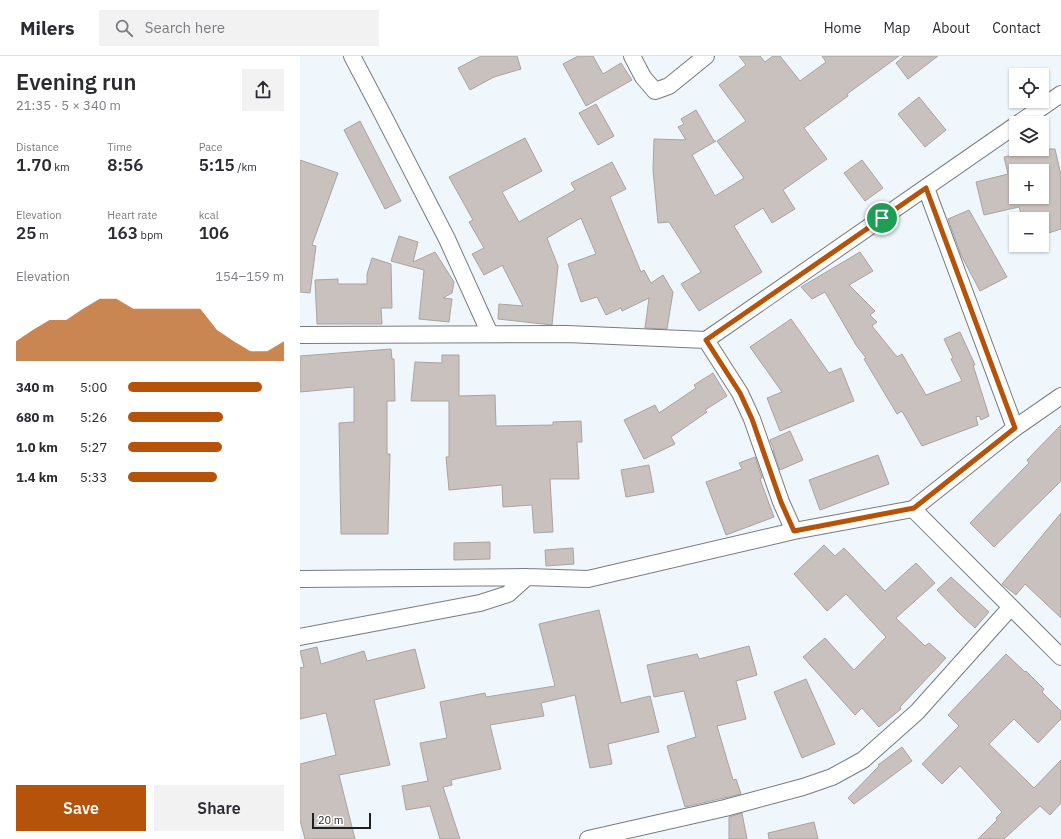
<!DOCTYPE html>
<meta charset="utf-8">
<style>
:root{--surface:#fff;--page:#f2f2f3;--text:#2b2b33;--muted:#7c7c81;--line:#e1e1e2;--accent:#b45309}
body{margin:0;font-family:"IBM Plex Sans",sans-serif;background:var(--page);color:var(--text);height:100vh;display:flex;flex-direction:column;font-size:15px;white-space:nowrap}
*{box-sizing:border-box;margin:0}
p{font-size:13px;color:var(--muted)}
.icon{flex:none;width:22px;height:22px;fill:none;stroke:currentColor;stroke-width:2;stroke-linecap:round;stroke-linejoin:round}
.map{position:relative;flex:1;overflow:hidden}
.drawer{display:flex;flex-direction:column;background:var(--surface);width:300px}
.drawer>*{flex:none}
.buttons{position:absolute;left:709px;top:12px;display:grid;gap:8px}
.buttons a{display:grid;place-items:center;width:40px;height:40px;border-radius:0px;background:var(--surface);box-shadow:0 1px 3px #0004;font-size:20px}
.scale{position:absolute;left:12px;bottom:10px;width:59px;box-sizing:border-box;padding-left:4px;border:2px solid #1e2022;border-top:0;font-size:11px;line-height:14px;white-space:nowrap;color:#1e2022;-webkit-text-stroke:3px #fff;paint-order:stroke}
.pin{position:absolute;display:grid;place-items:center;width:34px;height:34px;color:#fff;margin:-17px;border:2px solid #fff;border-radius:50%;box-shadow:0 1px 4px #0007}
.round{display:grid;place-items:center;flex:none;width:42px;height:42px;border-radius:0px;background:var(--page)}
.overview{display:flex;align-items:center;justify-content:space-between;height:68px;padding:0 16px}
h1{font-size:22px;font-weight:600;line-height:30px}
.figures{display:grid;grid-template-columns:repeat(3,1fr);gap:6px;height:68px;padding:4px 16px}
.figures div{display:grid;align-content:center}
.figures b{font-size:17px;font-weight:600}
.figures small{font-size:11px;font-weight:400}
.figures p{font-size:11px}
.chart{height:112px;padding:8px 16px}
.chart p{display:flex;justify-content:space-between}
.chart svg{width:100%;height:72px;margin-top:4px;fill:var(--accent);opacity:.7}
.button{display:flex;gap:8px;margin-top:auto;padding:8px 16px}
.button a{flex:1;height:46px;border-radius:0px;background:var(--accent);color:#fff;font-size:16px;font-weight:600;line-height:46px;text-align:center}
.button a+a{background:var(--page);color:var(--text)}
ul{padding:0 16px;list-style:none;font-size:13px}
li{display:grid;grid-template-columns:64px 48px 1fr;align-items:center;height:30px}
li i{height:10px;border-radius:5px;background:var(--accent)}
header{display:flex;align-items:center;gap:24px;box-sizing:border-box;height:56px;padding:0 20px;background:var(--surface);border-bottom:1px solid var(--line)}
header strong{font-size:19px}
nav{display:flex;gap:22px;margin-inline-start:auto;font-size:14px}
.search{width:280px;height:36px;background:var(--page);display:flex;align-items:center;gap:10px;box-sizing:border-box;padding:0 14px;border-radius:0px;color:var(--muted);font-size:15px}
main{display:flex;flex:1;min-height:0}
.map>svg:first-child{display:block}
.building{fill:#c9c1be;stroke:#aaa39f;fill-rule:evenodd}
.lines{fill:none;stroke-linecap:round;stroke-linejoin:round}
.minor-casing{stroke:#777c81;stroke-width:18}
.minor{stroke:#fff;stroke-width:16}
.route-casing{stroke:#fff;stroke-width:8}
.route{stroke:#b45309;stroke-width:5}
</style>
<header>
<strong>Milers</strong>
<div class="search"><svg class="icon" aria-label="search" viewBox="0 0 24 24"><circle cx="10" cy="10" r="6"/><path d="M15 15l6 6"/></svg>Search here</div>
<nav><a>Home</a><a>Map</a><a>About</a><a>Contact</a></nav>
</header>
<main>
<section class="drawer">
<div class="overview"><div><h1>Evening run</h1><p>21:35 · 5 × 340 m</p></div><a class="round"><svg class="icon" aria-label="share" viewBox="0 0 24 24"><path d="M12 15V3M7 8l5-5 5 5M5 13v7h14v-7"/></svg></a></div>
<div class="figures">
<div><p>Distance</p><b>1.70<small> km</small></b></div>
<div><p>Time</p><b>8:56</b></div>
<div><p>Pace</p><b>5:15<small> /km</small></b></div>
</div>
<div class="figures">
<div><p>Elevation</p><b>25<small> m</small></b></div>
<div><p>Heart rate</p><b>163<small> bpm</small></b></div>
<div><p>kcal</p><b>106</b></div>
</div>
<div class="chart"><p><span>Elevation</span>154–159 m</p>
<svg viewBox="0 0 160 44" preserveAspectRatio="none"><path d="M0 44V32L10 25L20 19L30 19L40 12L50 6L60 6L70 12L80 12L90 12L100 12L110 12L120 25L130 32L140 38L150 38L160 32V44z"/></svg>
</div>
<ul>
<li><b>340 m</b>5:00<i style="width:86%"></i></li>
<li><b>680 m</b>5:26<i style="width:61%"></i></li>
<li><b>1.0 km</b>5:27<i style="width:60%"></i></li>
<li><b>1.4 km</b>5:33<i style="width:57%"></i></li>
</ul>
<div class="button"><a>Save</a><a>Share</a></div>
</section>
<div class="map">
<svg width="761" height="783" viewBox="0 0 761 783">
<rect width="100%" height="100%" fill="#eff6fc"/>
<path class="building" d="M181,0h36l4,13 -27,8 -24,13 -12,-22z
M278,0h15l10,18 18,-11 11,17 -46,26 -23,-42z
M439,0h21l5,6 8,-6h7l20,25 26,-19 -4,-6h77l-52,38 1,2 -44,32 23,31 -44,31 12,19 -23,14 -9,-15 -29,18 28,46 -63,39 -18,-27 20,-12 -32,-50 -11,1 -5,-53 1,-31 32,1 -8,-13 6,-3 -3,-5 15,-9 18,31h2l-24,14 23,41 29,-18 -27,-37 29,-20 -27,-36 27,-20z
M604,0h34l-30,23 -12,-16z
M619,41l27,33 -21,17 -27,-33z
M296,48l18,32 -16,9 -19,-32z
M60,65l41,80 -16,8 -41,-79z
M225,82l17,33 -40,21 17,30 56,-32 -4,-7 41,-21 14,27 -16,8 31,75 3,-2 7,13 12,-8 10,17 -6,37 -22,-1 4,-30 -27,13 -1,-3 -15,7 -9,-18 -16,5 -13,-38 28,-10 -15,-36 -34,20 11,28 -6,59 -54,-6 1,-15 24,2 -20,-39v-2l-19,10 -12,-21 12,-6 -15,-26 4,-2 -24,-43z
M736,93h19l6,26v54l-19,6v-16h-19l-4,-12 -35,8 -8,-33 32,-8 -4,-17zM716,115h26v26h-26z
M0,104l38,13 -26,72 4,1 -6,47 -10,-1z
M562,104l21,28 -18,13 -21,-28z
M669,154l38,67 -27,14 -19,-36 -13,-36z
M99,180l19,6 -5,20 22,-10 19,30 -2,11 -9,5 9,1 -3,23 -30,-3 5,-49 -33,-9z
M560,196l13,19 -24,14 26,26 -5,4 7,7 -5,4 25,31 5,-3 24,41 36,-14 -11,-22 2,-1 -9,-19 16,-7 15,33h-2l16,51 -8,4 -2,-4 -3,1 2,8 -56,21 -20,-35 -5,3 -33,-55 2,-1 -10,-13 -31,-53 -13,7 -11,-12z
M72,202l19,6 1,44h-11l1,16h-65l-2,-44 23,-1v5h29v-10z
M491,263l38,54 12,-5 13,33 -74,30 -13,-33 15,-6 -32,-45z
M91,293l1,10h2l1,42h-8v53h3l-2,80h-47l-2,-111 15,-1v-35l-54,5v-36z
M142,299h17v41l36,-1 1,31 57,-1v-3l28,-1 1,21h-5l2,37h-29l3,53 -19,1 -2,-28 -29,2 -1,-22 -53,5 -3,-33h3v-56h-38l4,-39 27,1z
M413,317l14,23 -22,14 2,2 -36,25 4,7 -31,15 -20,-39 31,-15 4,8 37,-25 -2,-3z
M761,369v56l-67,66 -24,-24 59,-60 -2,-3z
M490,375l13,29 -23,10 -7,-20h1l-4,-10z
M578,399l11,29 -69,26 -11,-30z
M455,401l7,21 -2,1 14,38 -48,18 -20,-53 36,-13 -3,-6z
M349,409l5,27 -28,5 -5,-27z
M761,457v105l-36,-34 -9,11 -14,-11z
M190,486v17l-36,1v-17z
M524,489l11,11 9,-8 41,43 31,-28 19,20 -39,35 29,28 4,-3 17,15 -46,49 1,2 -22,18 -17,-19 -7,7 -52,-58 22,-19 29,32 32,-33 -40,-43 -19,17 -33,-37z
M273,492l1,16 -28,2 -1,-16z
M651,521l38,35 -14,16 -16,-15 -22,-23z
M299,554l22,93 29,-7 9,36 -51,12 4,20 -22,4 -15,-73 -34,8 3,13 -54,9 11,44 -50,11 1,5 -9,2 17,52h-20l-10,-33 -24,4 -4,-24 26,-5 -8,-38 27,-5 -7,-36 45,-9 1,4 69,-11 -16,-62z
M449,590l8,29 -21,6 10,38 -29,7 16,54 3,-1 5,15 -56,13 -18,-61 29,-9 -12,-46 -30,6 -7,-32 50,-11 2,5z
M17,591l4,17 43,-13 3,10 48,-12 10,39 -51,12 16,65 -51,10 16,64h-50l-5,-19v-56l36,-9 -10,-42 -26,6v-51l4,-1 -4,-16z
M706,598l19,18 1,-1 18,18 -2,3 19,19v8l-23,24 -24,-24 -25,25 45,44 27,-28v43l-11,12 -10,-9 -36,33h-26l19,-19 -1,-2 6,-6 -42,-46 -18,18 -20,-20 37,-38 -11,-11z
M506,623l29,65 -33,14 -28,-66z
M602,691l10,14 -58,43 -6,-6 31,-32 -1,-1z
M442,757l5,26h-18v-22z
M514,766l4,17h-49l-1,-6z"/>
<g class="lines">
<g class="minor-casing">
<path id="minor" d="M52,0l30,57 65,126 43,95
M332,0l11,21 12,14 14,-5 37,-30
M719,67l42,-29
M626,132l89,240
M0,279l267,-1 139,6 310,-215
M406,284l34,53 12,26 29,83 13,29
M613,453l148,148
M0,523l227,-2 61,2 206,-48 119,-22 102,-81 46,-32
M0,581l180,-34 28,-9 19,-17
M288,783l137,-31 78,-21 29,-10 31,-17 54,-48 94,-105"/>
</g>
<use href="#minor" class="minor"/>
</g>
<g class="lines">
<g class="route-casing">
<path id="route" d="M626,132l89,240 -101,80 -120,23 -13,-29 -29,-83 -12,-26 -34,-53z"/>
</g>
<use href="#route" class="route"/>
</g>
</svg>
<div class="buttons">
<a><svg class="icon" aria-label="locate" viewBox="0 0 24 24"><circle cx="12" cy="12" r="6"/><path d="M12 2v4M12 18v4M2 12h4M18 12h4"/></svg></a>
<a><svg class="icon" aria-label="layers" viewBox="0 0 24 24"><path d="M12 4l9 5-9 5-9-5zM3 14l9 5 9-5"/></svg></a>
<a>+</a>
<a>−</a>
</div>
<div class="scale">20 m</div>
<div class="pin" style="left:582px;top:162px;background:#1e9e55"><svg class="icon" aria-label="arrive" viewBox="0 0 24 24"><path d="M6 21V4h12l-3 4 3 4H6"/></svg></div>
</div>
</main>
